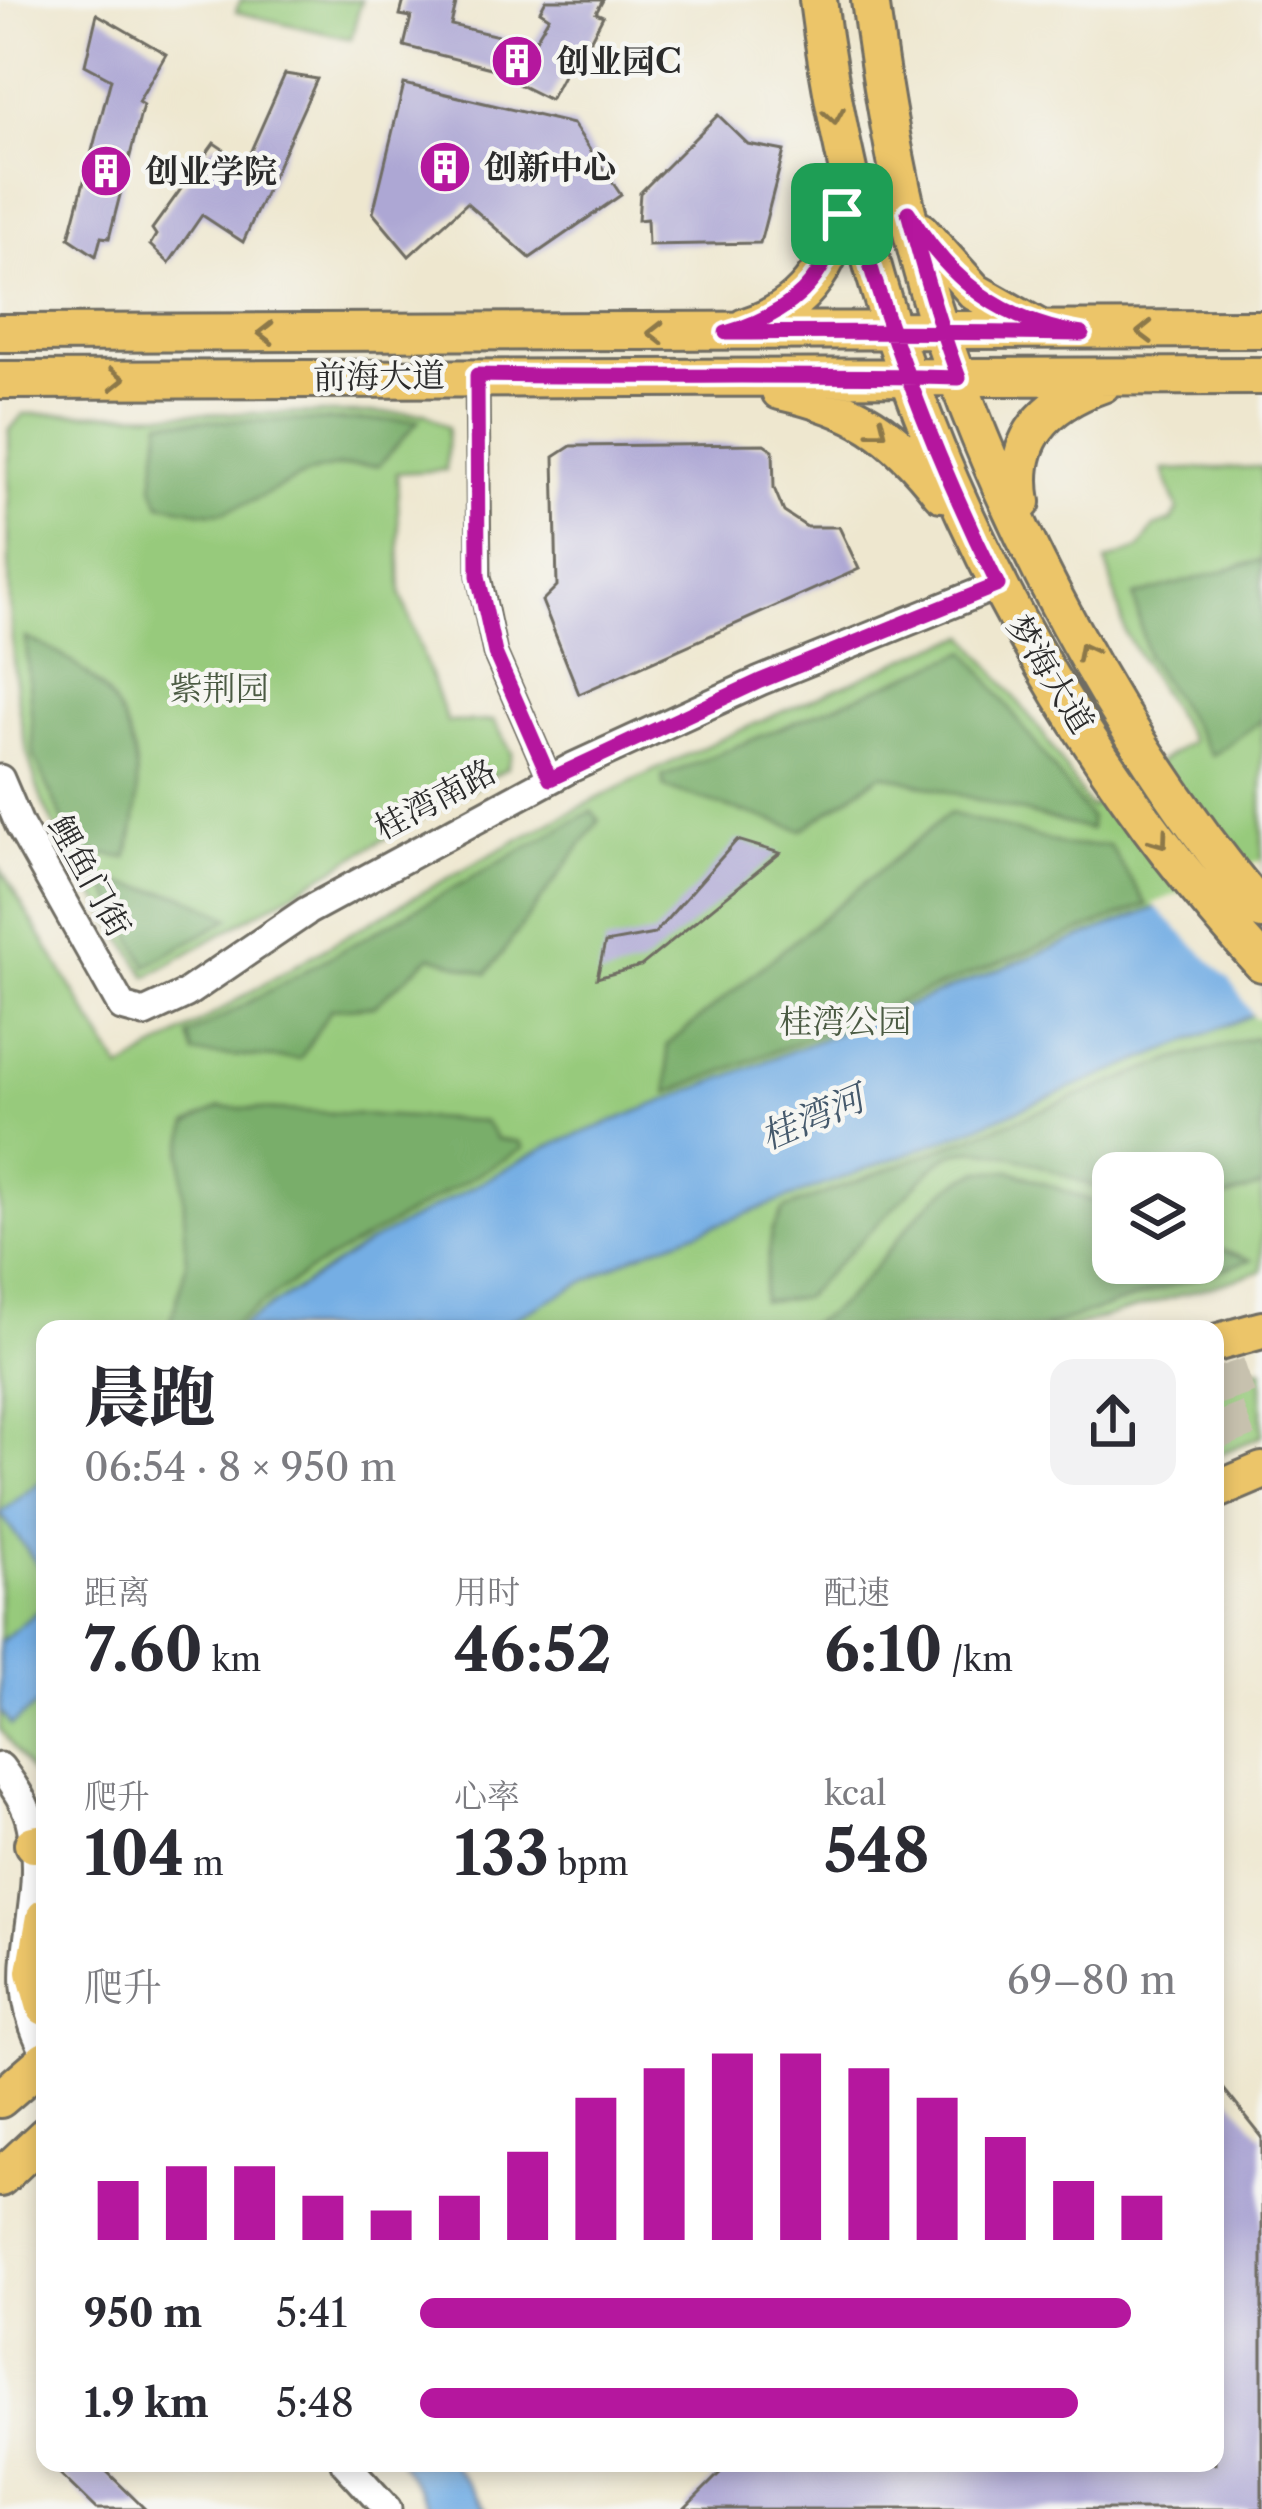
<!DOCTYPE html>
<html lang="zh">
<meta charset="utf-8">
<style>
:root{--surface:#fff;--page:#f2f2f3;--text:#2b2b33;--muted:#7c7c81;--accent:#b5179e}
body{margin:0;font-family:"Libre Caslon Text","Noto Serif SC",serif;background:var(--page);color:var(--text);height:100vh;display:flex;flex-direction:column;font-size:45px;white-space:nowrap}
*{box-sizing:border-box;margin:0}
p{font-size:39px;color:var(--muted)}
.icon{flex:none;width:66px;height:66px;fill:none;stroke:currentColor;stroke-width:2;stroke-linecap:round;stroke-linejoin:round}
.map{position:relative;flex:1;overflow:hidden}
.sheet{position:absolute;left:36px;top:1320px;width:1188px;height:1152px;display:flex;flex-direction:column;background:var(--surface);border-radius:24px;box-shadow:0 6px 18px #0003}
.sheet>*{flex:none}
.controls{position:absolute;left:1092px;top:1152px;display:grid;gap:24px}
.controls a{display:grid;place-items:center;width:132px;height:132px;border-radius:24px;background:var(--surface);box-shadow:0 6px 18px #0003;font-size:60px}
.pin{position:absolute;display:grid;place-items:center;width:102px;height:102px;color:#fff;margin:-51px;border-radius:24px;box-shadow:0 6px 18px #0006}
.round{display:grid;place-items:center;flex:none;width:126px;height:126px;border-radius:24px;background:var(--page)}
.head{display:flex;align-items:center;justify-content:space-between;height:204px;padding:0 48px}
h1{font-size:66px;font-weight:800;line-height:90px}
.metrics{display:grid;grid-template-columns:repeat(3,1fr);gap:18px;height:204px;padding:12px 48px}
.metrics div{display:grid;align-content:center}
.metrics b{font-size:60px;font-weight:800}
.metrics small{font-size:33px;font-weight:400}
.metrics p{font-size:33px}
.chart{height:336px;padding:24px 48px}
.chart p{display:flex;justify-content:space-between}
.chart svg{width:100%;height:216px;margin-top:12px;stroke:var(--accent);stroke-width:6}
ul{padding:0 48px;list-style:none;font-size:39px}
li{display:grid;grid-template-columns:192px 144px 1fr;align-items:center;height:90px}
li i{height:30px;border-radius:15px;background:var(--accent)}
.map>svg:first-child{display:block}
.green{fill:#97ca7b;stroke:#617a53;stroke-width:3;fill-rule:evenodd}
.forest{fill:#79ae6b;stroke:#526c4b;stroke-width:3}
.water{fill:#74aee4;stroke:#506c88;stroke-width:3}
.pier{fill:#eee7cf}
.building{fill:#ada7d4}
.lines{fill:none;stroke-linecap:round;stroke-linejoin:round}
.trunk-tunnel{stroke:#c7c1ae;stroke-width:36;stroke-dasharray:36 18;stroke-linecap:butt}
.minor-casing{stroke:#6f6d64;stroke-width:27}
.tertiary-casing{stroke:#6f6d64;stroke-width:33}
.primary-casing{stroke:#6f6d64;stroke-width:42}
.trunk-casing{stroke:#6f6d64;stroke-width:42}
.minor{stroke:#fff;stroke-width:21}
.tertiary{stroke:#fff;stroke-width:27}
.primary{stroke:#ecc569;stroke-width:36}
.trunk{stroke:#ecc569;stroke-width:36}
.oneway{stroke:#8c784a}
.route-casing{stroke:#fff;stroke-width:24}
.route{stroke:#b5179e;stroke-width:15}
.labels{text-anchor:middle;stroke-width:9;stroke-linejoin:round;paint-order:stroke}
.poi-label{font-size:33px;font-weight:bold;fill:#2b2b2b;stroke:#f6f6f2;text-anchor:start}
.street-label{font-size:33px;fill:#2b2b2b;stroke:#f6f6f2}
.park-label{font-size:33px;fill:#4b5b43;stroke:#f6f6f2}
.water-label{font-size:36px;font-style:italic;fill:#45596c;stroke:#f6f6f2}
</style>
<div class="map">
<svg width="1262" height="2509" viewBox="0 0 1262 2509">
<rect width="100%" height="100%" fill="#f6f6f2"/>
<filter id="ink" filterUnits="userSpaceOnUse"><feTurbulence type="fractalNoise" baseFrequency=".00833" numOctaves="2"/><feDisplacementMap in="SourceGraphic" scale="24" xChannelSelector="R" yChannelSelector="G"/><feConvolveMatrix kernelMatrix="1 2 1 2 8 2 1 2 1" color-interpolation-filters="sRGB"/></filter>
<filter id="wash" filterUnits="userSpaceOnUse"><feTurbulence type="fractalNoise" baseFrequency=".004" numOctaves="4" result="noise"/><feDisplacementMap in="SourceGraphic" scale="48" xChannelSelector="R" yChannelSelector="G"/><feGaussianBlur stdDeviation="2.7" result="paint"/><feColorMatrix in="noise" values="0 0 0 0 0 0 0 0 0 0 0 0 0 0 0 0 0 1.4 0 .05"/><feComposite in="paint" operator="in"/></filter>
<g filter="url(#wash)">
<rect width="100%" height="100%" fill="#eee7cf"/>
<path class="green" d="M240,0h121l-10,39 -115,-27z
M425,413l23,14 -2,43 -49,3 4,121 46,128 47,-1 18,32 -5,15 -360,209c-35,-57 -76,-113 -104,-174 -43,-110 -32,-253 -34,-372l14,-17z
M1262,467v804l-197,58h-1020v457l-6,-2 -39,-55v-861l121,202c225,-136 450,-271 694,-372 50,-21 100,-46 152,-62l75,96 48,76 101,-67 -65,-106 -20,-74 33,-12 15,-22 18,-6 6,-11 -15,-40zM1113,1173h90v90h-90z
M1262,1368v68l-47,20v-81z"/>
<path class="forest" d="M419,420l-40,46c-81,-5 -88,24 -153,45 -18,5 -47,-5 -66,-7l-7,-18 8,-65z
M1262,560v160l-50,36 -65,-100 -13,-60z
M26,638c101,40 129,119 101,220l-51,-8 -42,-94z
M967,651l123,167v12l-208,-56 -80,56 -137,-42 -3,-11z
M592,811l7,9 -112,154 -56,-18 -57,50 -43,3 -31,50 -106,-5 -6,-18z
M950,813l119,33 40,-1 38,60 -479,188 -1,-48z
M102,880l83,16 45,22 -83,48z
M1254,1037l8,10v139l-59,19v-32h-90v21c-45,-15 -134,-64 -172,-34l-138,138 -41,3 10,-70 12,-22 388,-149z
M220,1107l264,14 13,18 22,3 5,6 -217,124 -80,57h-58l17,-64 -4,-112 6,-29z
M981,1171h31l101,38v54h90v-21l48,18 -211,69h-243c78,-26 105,-131 184,-158z"/>
<path class="water" d="M1262,866v145l-313,127 -313,117 -143,74h-257l132,-86 179,-96z
M45,1478v97l-45,-62z
M45,1605v94l-34,26 -11,-14v-69z
M400,2463h51l36,46h-53z"/>
<path class="pier" d="M1262,860v157l-7,2 -25,-39 -78,-76z"/>
<g id="blocks">
<path class="building" d="M404,0h53l-6,25 82,19 16,-27 -9,-6 6,-11h57l-7,13 7,3 -15,29 -7,-4 -31,59 -32,-16 4,-8 -118,-30 7,-29 -11,-2z
M97,14l69,40 -28,48 5,3 -34,133 -8,-1 -5,19 -27,-18 42,-159 -26,-14z
M285,74l32,5 -74,163 -41,-27 -33,48 -19,-18 6,-10 -4,-6 62,-86 31,21z
M404,84l169,40 48,71 -91,63 -63,-55 -58,53 -36,-43z
M718,115l30,29 36,7 -24,92 -112,2 -1,-26 -9,1 2,-27z
M764,444l9,6 1,38 10,24 23,15h32l20,42 -280,125 -37,-93 15,-15 -3,-129 17,-11z
M737,840l43,13 -139,113 -44,12 8,-35 49,-9z
M1215,2078l47,59v372h-578l46,-46h485z
M49,2463h49l47,46h-49z"/>
</g>
</g>
<g filter="url(#ink)">
<use href="#blocks" fill-opacity="0" stroke="#6f6d64" stroke-width="3"/>
<g class="lines">
<path class="trunk-tunnel" d="M1215,1387l47,-16
M1215,1432l47,-18"/>
<g class="minor-casing">
<path id="minor" d="M477,375l2,201 16,77 55,126"/>
</g>
<g class="tertiary-casing">
<path id="tertiary" d="M0,779l20,47 102,181 22,6 41,-19 122,-83 266,-144 187,-86 238,-96
M0,1767c13,18 27,37 31,58 19,85 -31,146 14,226
M345,2463l42,46"/>
</g>
<g class="primary-casing">
<path id="primary" d="M818,0c45,357 200,697 444,963
M870,0c14,102 31,206 62,304 65,209 189,441 330,607
M920,231l55,61 62,35
M745,327c65,-20 90,-69 101,-132
M0,333l1262,-4
M0,380l1262,-4
M780,391c76,17 113,40 161,102
M1022,502c-11,-63 23,-98 80,-118
M1215,1343l47,-13
M1215,1491l47,-20
M33,1844l12,-2
M45,1917l-10,55 10,35"/>
</g>
<g class="trunk-casing">
<path id="trunk" d="M0,2099l45,-39
M0,2178l45,-42"/>
</g>
<use href="#minor" class="minor"/>
<use href="#tertiary" class="tertiary"/>
<use href="#primary" class="primary"/>
<use href="#trunk" class="trunk"/>
</g>
<defs><path id="oneway-chevron" d="M-2-3.5L2.5 0L-2 3.5" fill="none" stroke-width="1.6" stroke-linecap="round" stroke-linejoin="round" transform="scale(3)"/></defs>
<g class="oneway">
<use href="#oneway-chevron" transform="translate(834 116) rotate(81)"/>
<use href="#oneway-chevron" transform="translate(1145 332) rotate(179)"/>
<use href="#oneway-chevron" transform="translate(266 333) rotate(-180)"/>
<use href="#oneway-chevron" transform="translate(656 333) rotate(-180)"/>
<use href="#oneway-chevron" transform="translate(117 379) rotate(-1)"/>
<use href="#oneway-chevron" transform="translate(879 429) rotate(38)"/>
<use href="#oneway-chevron" transform="translate(1085 651) rotate(-117)"/>
<use href="#oneway-chevron" transform="translate(1160 840) rotate(54)"/>
</g>
</g>
<g class="lines" filter="url(#ink)">
<g class="route-casing">
<path id="route" d="M842,214l6,-29c35,139 87,272 150,400l-238,96 -210,98 -55,-126 -17,-77 -1,-201c161,3 321,-1 482,3 -21,-55 -36,-109 -51,-166 42,69 94,110 174,122 -118,-2 -237,-2 -356,-1 65,-19 101,-52 116,-119"/>
</g>
<use href="#route" class="route"/>
</g>
<defs>
<g id="building-disc" transform="scale(2.7)"><circle r="9.5" fill="#b5179e" stroke="#f6f6f2"/><path d="M-4-6H4V6H1V3H-1V6H-4ZM-2.5-4.3h1.7v1.8h-1.7ZM.8-4.3h1.7v1.8H.8ZM-2.5-1h1.7V.8h-1.7ZM.8-1h1.7V.8H.8Z" fill="#fff"/></g>
</defs>
<g fill-rule="evenodd">
<use href="#building-disc" x="517" y="61"/>
<use href="#building-disc" x="445" y="167"/>
<use href="#building-disc" x="106" y="171"/>
</g>
<g class="labels">
<g class="poi-label">
<text x="556" y="73">创业园C</text>
<text x="484" y="179">创新中心</text>
<text x="145" y="183">创业学院</text>
</g>
<g class="street-label">
<text transform="translate(379 376) rotate(-1)" y="12">前海大道</text>
<text transform="translate(1051 674) rotate(58)" y="12">梦海大道</text>
<text transform="translate(435 799) rotate(-28)" y="12">桂湾南路</text>
<text transform="translate(90 876) rotate(61)" y="12">鲤鱼门街</text>
</g>
<g class="park-label">
<text x="219" y="700">紫荆园</text>
<text x="845" y="1033">桂湾公园</text>
</g>
<g class="water-label">
<text transform="translate(812 1117) rotate(-23)" y="13">桂湾河</text>
</g>
</g>
</svg>
<div class="controls">
<a><svg class="icon" aria-label="layers" viewBox="0 0 24 24"><path d="M12 4l9 5-9 5-9-5zM3 14l9 5 9-5"/></svg></a>
</div>
<div class="pin" style="left:842px;top:214px;background:#1e9e55"><svg class="icon" aria-label="arrive" viewBox="0 0 24 24"><path d="M6 21V4h12l-3 4 3 4H6"/></svg></div>
<section class="sheet">
<div class="head"><div><h1>晨跑</h1><p>06:54 · 8 × 950 m</p></div><a class="round"><svg class="icon" aria-label="share" viewBox="0 0 24 24"><path d="M12 15V3M7 8l5-5 5 5M5 13v7h14v-7"/></svg></a></div>
<div class="metrics">
<div><p>距离</p><b>7.60<small> km</small></b></div>
<div><p>用时</p><b>46:52</b></div>
<div><p>配速</p><b>6:10<small> /km</small></b></div>
</div>
<div class="metrics">
<div><p>爬升</p><b>104<small> m</small></b></div>
<div><p>心率</p><b>133<small> bpm</small></b></div>
<div><p>kcal</p><b>548</b></div>
</div>
<div class="chart"><p><span>爬升</span>69–80 m</p>
<svg viewBox="0 0 160 44" preserveAspectRatio="none"><path d="M5 44V32M15 44V29M25 44V29M35 44V35M45 44V38M55 44V35M65 44V26M75 44V15M85 44V9M95 44V6M105 44V6M115 44V9M125 44V15M135 44V23M145 44V32M155 44V35"/></svg>
</div>
<ul>
<li><b>950 m</b>5:41<i style="width:94%"></i></li>
<li><b>1.9 km</b>5:48<i style="width:87%"></i></li>
</ul>
</section>
</div>
